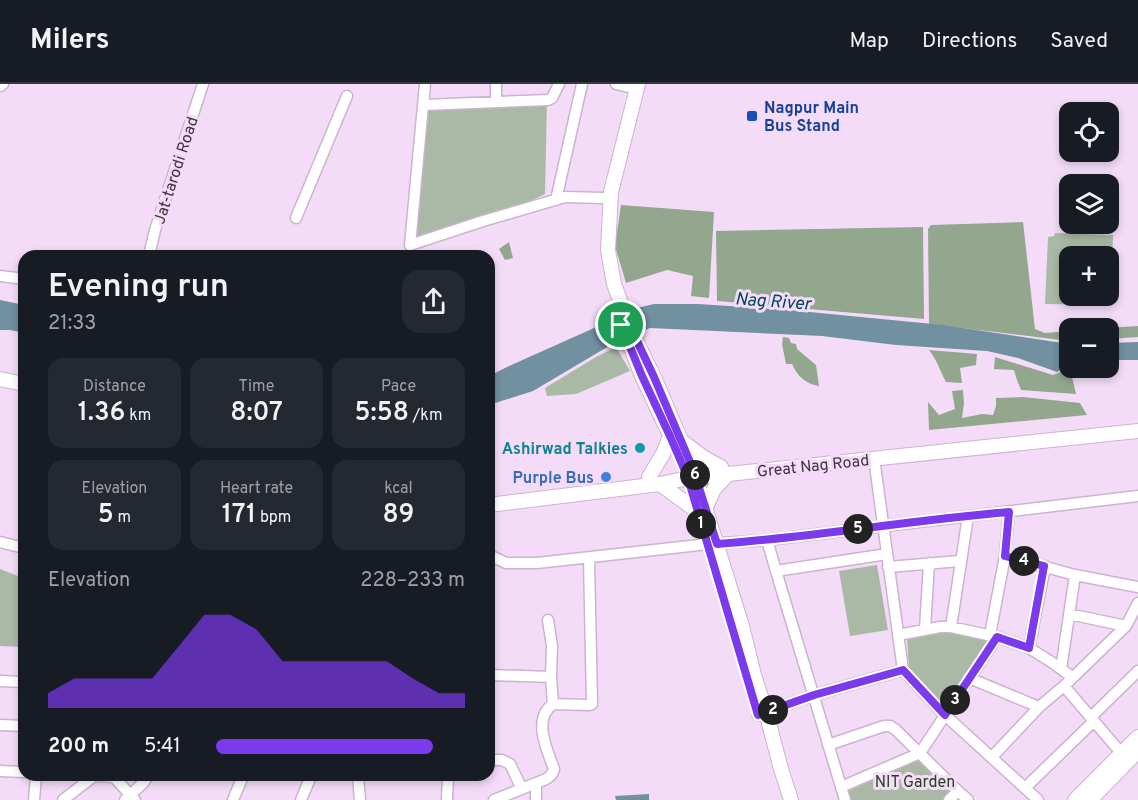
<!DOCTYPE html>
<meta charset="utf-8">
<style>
:root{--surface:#171b24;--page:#242831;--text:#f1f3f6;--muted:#9ea1a6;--line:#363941;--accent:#7c3aed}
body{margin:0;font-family:Overpass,sans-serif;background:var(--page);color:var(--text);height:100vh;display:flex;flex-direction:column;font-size:22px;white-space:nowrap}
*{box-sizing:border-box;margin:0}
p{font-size:20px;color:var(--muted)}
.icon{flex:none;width:33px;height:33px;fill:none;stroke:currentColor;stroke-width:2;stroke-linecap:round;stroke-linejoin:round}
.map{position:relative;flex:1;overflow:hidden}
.panel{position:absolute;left:18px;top:166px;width:477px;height:531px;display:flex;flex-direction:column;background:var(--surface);border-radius:18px;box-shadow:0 3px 9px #0003}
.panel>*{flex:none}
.buttons{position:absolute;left:1059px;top:18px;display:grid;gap:12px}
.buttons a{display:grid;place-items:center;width:60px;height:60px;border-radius:12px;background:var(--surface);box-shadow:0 3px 9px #0003;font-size:30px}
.pin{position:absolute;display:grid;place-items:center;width:51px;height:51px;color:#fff;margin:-26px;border:3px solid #fff;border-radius:50%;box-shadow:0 2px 6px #0007}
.km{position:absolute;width:30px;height:30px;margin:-15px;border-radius:50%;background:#222;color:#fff;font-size:16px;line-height:30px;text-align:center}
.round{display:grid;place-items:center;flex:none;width:63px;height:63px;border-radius:18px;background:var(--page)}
.summary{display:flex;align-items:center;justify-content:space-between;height:102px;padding:0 30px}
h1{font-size:33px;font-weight:600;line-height:45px}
.stats{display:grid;grid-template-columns:repeat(3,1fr);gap:9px;height:102px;padding:6px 30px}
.stats div{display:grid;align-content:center;border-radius:15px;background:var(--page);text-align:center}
.stats b{font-size:26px;font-weight:600}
.stats small{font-size:16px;font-weight:400}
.stats p{font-size:16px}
.chart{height:168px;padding:12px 30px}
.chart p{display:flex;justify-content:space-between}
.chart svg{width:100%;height:108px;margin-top:6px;fill:var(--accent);opacity:.7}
ul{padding:0 30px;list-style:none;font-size:20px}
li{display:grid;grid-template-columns:96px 72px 1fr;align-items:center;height:45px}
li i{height:15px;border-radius:8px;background:var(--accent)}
header{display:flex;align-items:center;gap:36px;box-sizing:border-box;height:84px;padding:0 30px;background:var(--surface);border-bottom:2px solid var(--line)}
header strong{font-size:28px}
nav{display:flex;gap:33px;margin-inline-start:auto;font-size:21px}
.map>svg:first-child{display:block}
.green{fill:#aab9a6;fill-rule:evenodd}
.forest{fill:#93a78e}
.water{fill:#7190a0}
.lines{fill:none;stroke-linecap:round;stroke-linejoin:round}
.minor-casing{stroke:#cbb4ce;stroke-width:13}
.major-casing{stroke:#cbb4ce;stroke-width:16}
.minor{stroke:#fff;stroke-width:10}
.major{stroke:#fff;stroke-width:14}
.route-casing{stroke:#fff;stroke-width:12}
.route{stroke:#7c3aed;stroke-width:8}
.transit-dot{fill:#1a4fb4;stroke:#f4dcf8;stroke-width:2}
.culture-dot{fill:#0f9aa8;stroke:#f4dcf8;stroke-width:2}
.shop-dot{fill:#3f7fe0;stroke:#f4dcf8;stroke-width:2}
.labels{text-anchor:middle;stroke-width:6;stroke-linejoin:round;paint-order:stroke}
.transit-label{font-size:16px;font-weight:bold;fill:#164399;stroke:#f4dcf8;text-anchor:start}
.street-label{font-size:16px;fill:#3e343f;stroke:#f4dcf8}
.culture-label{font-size:16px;font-weight:bold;fill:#0d838f;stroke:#f4dcf8;text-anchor:end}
.shop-label{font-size:16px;font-weight:bold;fill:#366cbe;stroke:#f4dcf8;text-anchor:end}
.park-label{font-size:16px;fill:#23421c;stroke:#f4dcf8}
.water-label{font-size:18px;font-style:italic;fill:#01445d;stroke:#f4dcf8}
</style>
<header>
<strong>Milers</strong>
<nav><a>Map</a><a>Directions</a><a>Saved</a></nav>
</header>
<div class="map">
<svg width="1138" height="716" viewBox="0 0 1138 716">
<rect width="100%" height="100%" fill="#f4dcf8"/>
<path class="green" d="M547,18l-2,92 -31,15 -97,28 10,-130z
M1055,149l58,2 -2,70 -66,-1 3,-67 6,-1zM1070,172h38v40h-38z
M616,263l14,24 -54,23 -29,2 -2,-8 51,-31z
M877,481l11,65 -38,6 -11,-65z
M0,485l23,9 -4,19 5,3v47l-24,-1z
M951,547l40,10 -45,67 -37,-39 -2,-32z
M919,675l34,36 -5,5h-99l-3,-8z"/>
<path class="forest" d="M621,121l93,7 -5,86 -18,-2 2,-20 -26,-6 -41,13 -11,-37z
M1023,138l12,107 10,4 24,-2v10l-140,-17 -1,-95 3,-4z
M923,143l1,92 -207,-18 -1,-70z
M509,158l4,16 -8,2 -6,-11z
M1138,242v11l-29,2 -1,-11h-2z
M783,253l6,1 2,5 5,1 1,5 19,16 3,21c-13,-2 -22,-10 -27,-22h-6l-4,-20z
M929,266l48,4 -1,11 -16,3 2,15 -16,-1c-6,-11 -9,-22 -17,-32z
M995,273l58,18 17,-7 6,26 -55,-4 -4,-10 -3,-10 -20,-1z
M963,306l1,13 -2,15 20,-4 11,1 3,-9v-8l27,-1 57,6 7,12 -158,15 -1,-28 11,13 16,-6 -3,-18z"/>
<path class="water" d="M0,216l24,5v28l-14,-3h-10z
M654,220h44l91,6 154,15 126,19v21l-12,7 -39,-14 -31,-7 -91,-6 -74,-9 -172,-8 -36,15 -81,48 -44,14v-29l18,-9 134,-60z
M1138,258v18h-29v-17z
M649,710v6h-33l-1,-4z"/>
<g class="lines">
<g class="minor-casing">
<path id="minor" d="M425,0l-15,161 73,-24 82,-24 38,1
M496,0v17
M616,0l21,5
M0,2l3,-2
M423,21l125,-5 4,-2 7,-14
M556,116l26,-116
M296,134l51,-122
M149,172l6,-26 48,-146
M0,192l24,3
M874,374l29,212 42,45 93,85
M767,456l9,31 111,-17
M0,458l24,6
M489,471l17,8h31l171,-19 59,-4 371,-44
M1005,472l70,19 63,12
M888,483l72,-6
M776,487l69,229
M1069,530l57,12
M548,536l4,26 -1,31 2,27
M951,543l17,-111
M925,545l4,-66
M898,551l42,-8h11l46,10 32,11 24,15 19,14
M990,551l15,-79 4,-44
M1029,564l16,-82
M1061,585l14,-94
M489,591l62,2
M969,594l70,29
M0,597l24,1
M1064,602l58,68
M758,631l56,-20 89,-25
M1091,633l47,-46
M0,641l24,1
M828,661l56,-19h6l6,4 62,61 -9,9
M992,673l47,-50 25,-21 62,-60 12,-23
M489,676h13l8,4 12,25
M0,687l24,1
M94,692l20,1 21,23
M358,692l2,24
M536,699c8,-3 16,-5 18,-14 -7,-19 -22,-50 -1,-65l36,1 3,-1 -3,-146
M841,703l79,-34 77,-116
M1025,704l69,-67
M958,707l10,9
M34,716l2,-24
M63,716l31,-24h-3
M125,716l18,-17 5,-7
M233,716l10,-24
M301,716l10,-24
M447,716l1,-24
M494,716l42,-17v17"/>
</g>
<g class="major-casing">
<path id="major" d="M638,0l-27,108 -3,58 6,34 19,51 21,42 39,92 49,157 12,49 12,37 15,57 10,31
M631,264l11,28 25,53
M0,295l24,5
M683,358l20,15 18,10
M649,393l14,-23 7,-18
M660,400l37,27
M489,421l171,-21 28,-6 40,-4 410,-43
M706,423l8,-18 14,-15
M1075,716l63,-63
M1090,716l48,-49"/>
</g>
<use href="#minor" class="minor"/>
<use href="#major" class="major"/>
</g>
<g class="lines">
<g class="route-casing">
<path id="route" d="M628,238l26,55 39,92 24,75c98,-7 194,-24 292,-32l-4,44 39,10 -15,82 -32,-11 -52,78 -42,-45 -89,25 -56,20 -70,-237 -18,-42 -28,-60 -21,-51z"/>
</g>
<use href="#route" class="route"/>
</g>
<rect class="transit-dot" x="746" y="26" width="12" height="12" rx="3"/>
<circle class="culture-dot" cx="640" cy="364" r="6"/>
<circle class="shop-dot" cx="606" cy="393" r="6"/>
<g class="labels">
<g class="transit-label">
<text x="764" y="29">Nagpur Main<tspan x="764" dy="18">Bus Stand</tspan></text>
</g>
<g class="street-label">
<text transform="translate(175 86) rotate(-72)" y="6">Jat-tarodi Road</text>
<text transform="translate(813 381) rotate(-6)" y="6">Great Nag Road</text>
</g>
<g class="culture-label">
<text x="628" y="370">Ashirwad Talkies</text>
</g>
<g class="shop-label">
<text x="594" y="399">Purple Bus</text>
</g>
<g class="park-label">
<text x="915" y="703">NIT Garden</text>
</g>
<g class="water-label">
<text transform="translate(773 217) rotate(4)" y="6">Nag River</text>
</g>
</g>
</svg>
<div class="buttons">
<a><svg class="icon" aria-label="locate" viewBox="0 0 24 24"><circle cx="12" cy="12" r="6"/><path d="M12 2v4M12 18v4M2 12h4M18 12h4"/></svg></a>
<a><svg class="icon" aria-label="layers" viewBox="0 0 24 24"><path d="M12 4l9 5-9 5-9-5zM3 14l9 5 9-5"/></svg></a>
<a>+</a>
<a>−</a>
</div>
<div class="pin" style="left:621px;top:241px;background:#1e9e55"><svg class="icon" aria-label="arrive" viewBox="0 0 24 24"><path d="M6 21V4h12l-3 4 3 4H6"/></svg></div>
<b class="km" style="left:701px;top:440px">1</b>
<b class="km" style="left:773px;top:626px">2</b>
<b class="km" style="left:955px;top:616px">3</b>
<b class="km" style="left:1024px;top:477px">4</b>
<b class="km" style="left:858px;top:445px">5</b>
<b class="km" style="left:695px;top:391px">6</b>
<section class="panel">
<div class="summary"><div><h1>Evening run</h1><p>21:33</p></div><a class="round"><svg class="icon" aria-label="share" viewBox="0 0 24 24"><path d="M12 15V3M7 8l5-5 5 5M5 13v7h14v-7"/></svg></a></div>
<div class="stats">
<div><p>Distance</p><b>1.36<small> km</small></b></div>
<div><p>Time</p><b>8:07</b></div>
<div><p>Pace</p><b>5:58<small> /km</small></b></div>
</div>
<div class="stats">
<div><p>Elevation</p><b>5<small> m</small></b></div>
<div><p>Heart rate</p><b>171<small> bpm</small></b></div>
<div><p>kcal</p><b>89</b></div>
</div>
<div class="chart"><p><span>Elevation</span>228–233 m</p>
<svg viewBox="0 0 160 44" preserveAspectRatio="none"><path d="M0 44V38L10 32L20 32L30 32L40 32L50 19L60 6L70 6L80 12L90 25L100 25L110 25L120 25L130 25L140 32L150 38L160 38V44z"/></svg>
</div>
<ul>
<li><b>200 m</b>5:41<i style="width:87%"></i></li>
</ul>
</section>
</div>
